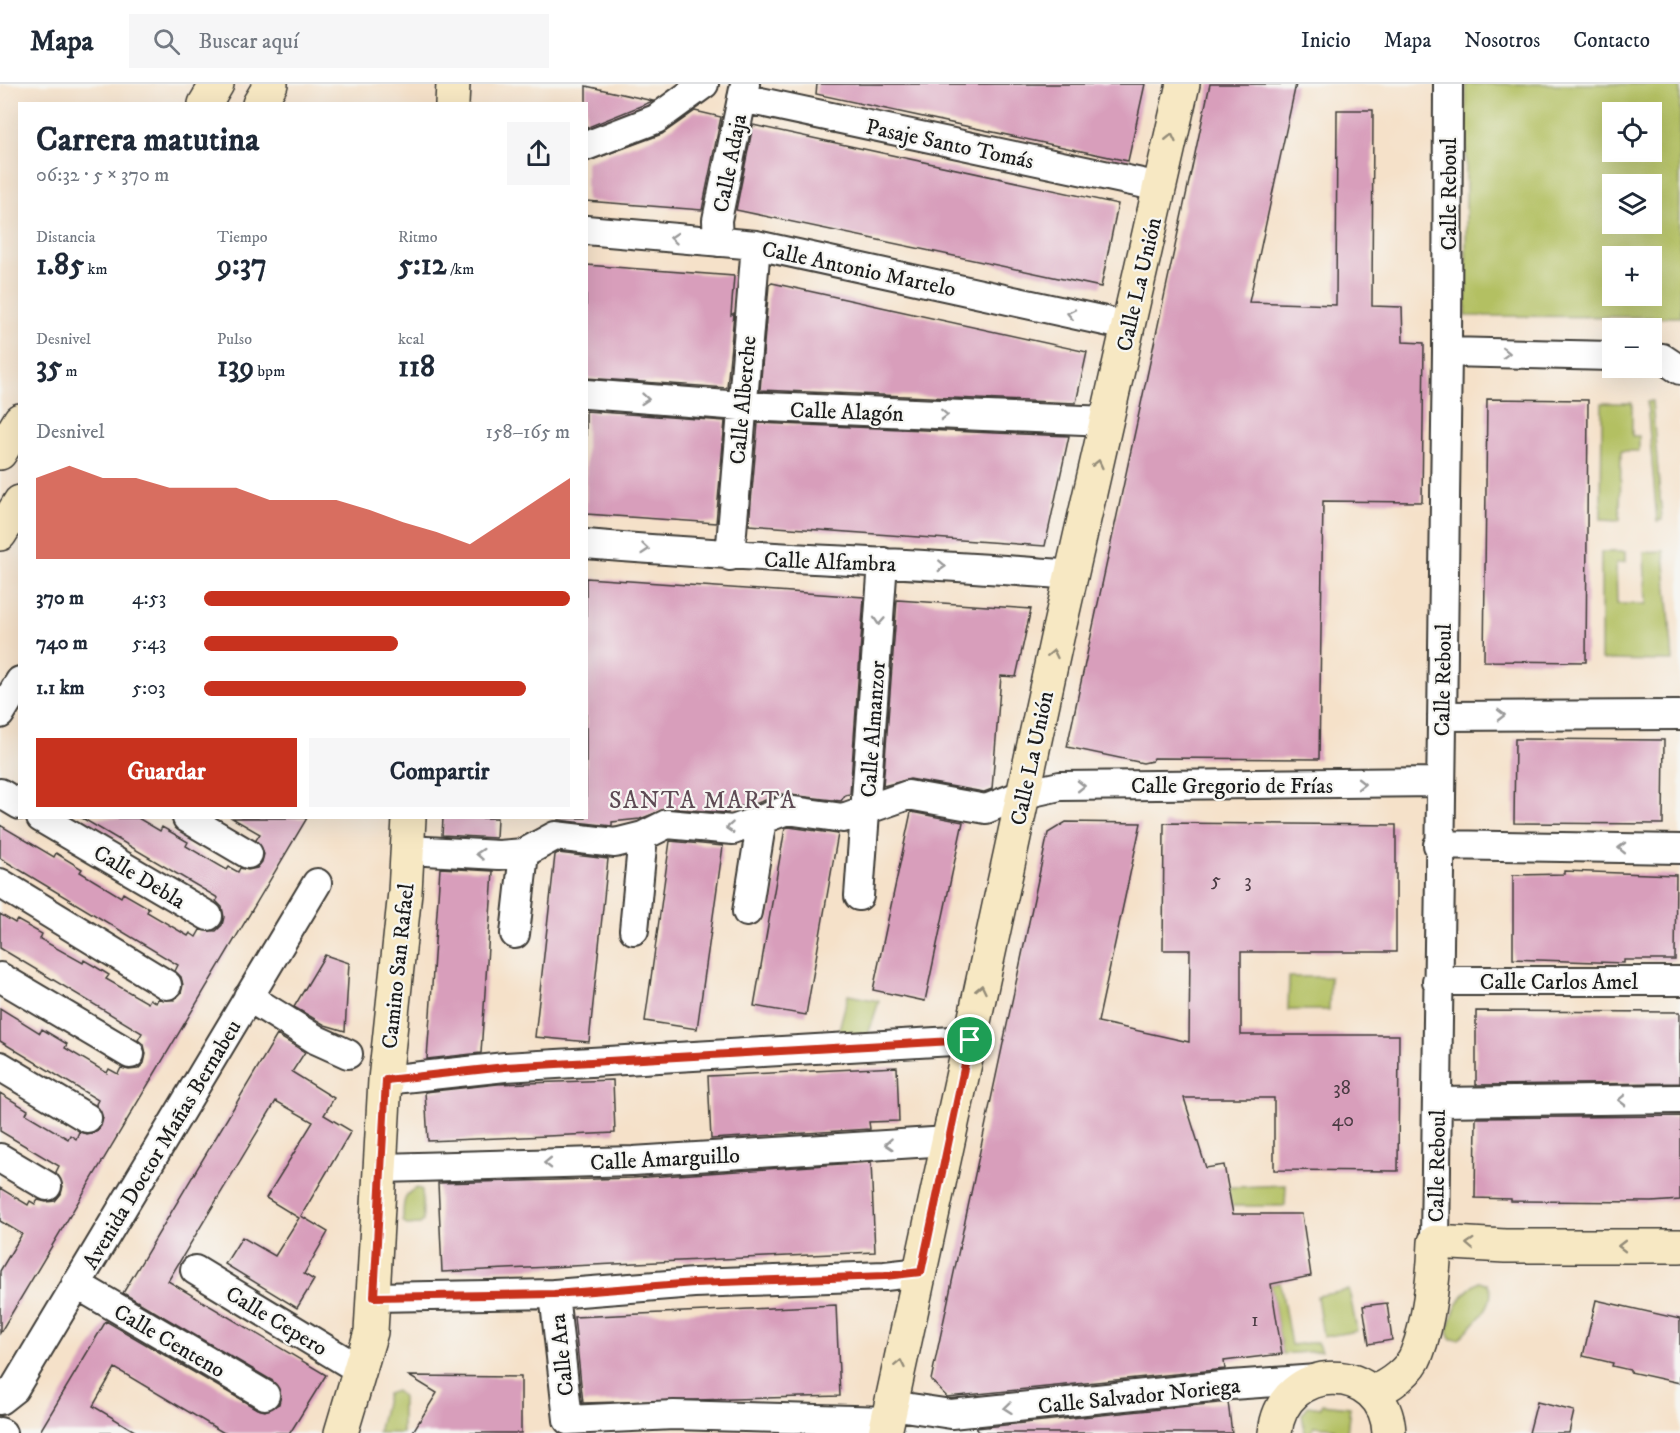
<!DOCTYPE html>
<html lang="es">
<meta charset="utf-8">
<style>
:root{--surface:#fff;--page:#f6f6f7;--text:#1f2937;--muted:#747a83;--line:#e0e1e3;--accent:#c8321e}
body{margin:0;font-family:"IM FELL DW Pica",serif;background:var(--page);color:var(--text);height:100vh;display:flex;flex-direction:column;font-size:22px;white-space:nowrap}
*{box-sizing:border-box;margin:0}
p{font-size:20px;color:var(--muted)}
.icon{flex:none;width:33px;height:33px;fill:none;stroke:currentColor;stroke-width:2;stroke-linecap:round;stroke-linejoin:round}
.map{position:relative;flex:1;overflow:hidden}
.side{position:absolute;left:18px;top:18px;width:570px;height:717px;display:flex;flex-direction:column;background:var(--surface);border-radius:0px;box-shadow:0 6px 24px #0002}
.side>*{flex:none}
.buttons{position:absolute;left:1602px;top:18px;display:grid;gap:12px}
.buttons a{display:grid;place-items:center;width:60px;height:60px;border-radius:0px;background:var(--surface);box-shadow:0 6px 24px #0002;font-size:30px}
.pin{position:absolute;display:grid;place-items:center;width:51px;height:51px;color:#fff;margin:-26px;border:3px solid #fff;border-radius:50%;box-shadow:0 2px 6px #0007}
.round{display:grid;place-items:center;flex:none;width:63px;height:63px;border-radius:0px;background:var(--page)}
.summary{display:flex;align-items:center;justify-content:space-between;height:102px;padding:0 18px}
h1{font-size:33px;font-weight:800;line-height:45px}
.stats{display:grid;grid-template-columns:repeat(3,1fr);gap:9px;height:102px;padding:6px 18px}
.stats div{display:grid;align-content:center}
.stats b{font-size:30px;font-weight:800}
.stats small{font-size:16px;font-weight:400}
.stats p{font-size:16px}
.chart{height:168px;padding:12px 18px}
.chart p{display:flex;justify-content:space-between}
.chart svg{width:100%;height:108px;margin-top:6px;fill:var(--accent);opacity:.7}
.action{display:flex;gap:12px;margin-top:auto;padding:12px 18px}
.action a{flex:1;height:69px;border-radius:0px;background:var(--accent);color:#fff;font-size:24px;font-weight:800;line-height:69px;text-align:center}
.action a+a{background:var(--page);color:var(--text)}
ul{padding:0 18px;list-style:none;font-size:20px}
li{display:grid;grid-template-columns:96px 72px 1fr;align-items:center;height:45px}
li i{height:15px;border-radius:8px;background:var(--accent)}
header{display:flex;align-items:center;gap:36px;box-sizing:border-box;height:84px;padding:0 30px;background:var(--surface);border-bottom:2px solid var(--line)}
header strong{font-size:28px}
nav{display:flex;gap:33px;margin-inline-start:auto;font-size:21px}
.search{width:420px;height:54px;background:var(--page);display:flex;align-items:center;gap:15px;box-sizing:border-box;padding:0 21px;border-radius:0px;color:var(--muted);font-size:22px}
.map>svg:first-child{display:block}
.green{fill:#b3c062;stroke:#686e3f;stroke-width:1.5;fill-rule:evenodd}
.building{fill:#d89ebb}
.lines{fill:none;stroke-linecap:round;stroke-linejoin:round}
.street-casing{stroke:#3d3a36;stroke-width:32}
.secondary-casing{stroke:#3d3a36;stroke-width:36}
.street{stroke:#fff;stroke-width:28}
.secondary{stroke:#f7e8c3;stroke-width:33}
.oneway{stroke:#948c78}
.oneway2{stroke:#999}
.route-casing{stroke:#fff;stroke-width:12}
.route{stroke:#c8321e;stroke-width:8}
.labels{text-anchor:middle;stroke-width:4.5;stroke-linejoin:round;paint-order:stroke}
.number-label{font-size:20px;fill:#4b3c44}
.street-label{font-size:22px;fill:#1c1c1c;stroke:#f6f6f2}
.neighbourhood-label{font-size:24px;letter-spacing:1.5px;fill:#5e4a54;stroke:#f6f6f2}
</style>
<header>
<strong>Mapa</strong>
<div class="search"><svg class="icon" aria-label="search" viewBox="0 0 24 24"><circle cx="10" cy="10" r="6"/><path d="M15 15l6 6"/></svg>Buscar aquí</div>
<nav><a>Inicio</a><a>Mapa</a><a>Nosotros</a><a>Contacto</a></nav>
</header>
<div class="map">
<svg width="1680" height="1349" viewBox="0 0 1680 1349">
<rect width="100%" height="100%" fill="#f6f6f2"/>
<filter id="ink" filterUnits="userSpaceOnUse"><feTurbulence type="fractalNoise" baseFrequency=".0167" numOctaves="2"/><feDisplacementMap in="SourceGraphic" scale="12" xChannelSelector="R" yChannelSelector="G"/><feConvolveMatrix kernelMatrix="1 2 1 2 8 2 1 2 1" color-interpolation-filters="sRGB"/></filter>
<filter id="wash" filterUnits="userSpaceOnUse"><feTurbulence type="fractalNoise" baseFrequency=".008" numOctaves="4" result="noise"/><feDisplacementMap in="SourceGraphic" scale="24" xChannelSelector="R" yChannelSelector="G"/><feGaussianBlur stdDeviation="1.35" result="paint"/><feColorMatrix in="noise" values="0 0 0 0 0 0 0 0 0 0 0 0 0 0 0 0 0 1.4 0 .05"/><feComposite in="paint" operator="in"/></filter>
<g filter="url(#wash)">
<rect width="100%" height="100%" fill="#f5e1c9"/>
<path class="green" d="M1466,0h214v233l-214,-1zM1612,28h40v40h-40zM1612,100h40v40h-40zM1612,172h40v40h-40z
M1652,317l10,119 -5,1 -10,-119z
M1602,319h30v33h7v15h-18l-1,69 -19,-1z
M1664,467l9,110 -72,-1v-108h24v10l-9,1 1,41h29l-2,-52z
M1289,893h41l-1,33h-41z
M848,911l31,6 -12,37 -31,3z
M1286,1101l-1,21h-70l-3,-18z
M418,1104l4,3 1,30 -3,3 -13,1 -4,-4c0,-14 -1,-29 15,-33z
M1280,1198l11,63 26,-3 4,9 -39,3 -11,-70z
M1479,1198l8,1c14,19 -15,42 -28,56h-8l-3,-9c6,-20 11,-37 31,-48z
M1349,1206l8,41 -34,6 -6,-41z
M396,1307l6,5v37h-24l9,-39z
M1322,1320l28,3 -3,26h-14l1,-5 -20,-2 -2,7h-7l-3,-19 6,-8 13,2z"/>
<g id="blocks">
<path class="building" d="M817,0h328l-17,77 -312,-67z
M1210,0h86l-47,218 87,3 1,-195h36l-1,196 30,1 1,35 21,1 -2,159 -99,-1 -4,258 -165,-1 -2,3 -9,2 -76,-16z
M586,2l67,15 -67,27z
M695,27l26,6 -19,93 -116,-9v-39l76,-28z
M753,41l365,79 -17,83 -365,-77z
M586,181l148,11 -3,39 3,-2 -7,75 -141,-10z
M772,199l315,69 -11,51 -316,-13 9,-105z
M1487,315l101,1 -2,262 -102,-1z
M586,327l139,10 -9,102 -130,-9z
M758,339l311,13 -24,110 -296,-21z
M586,494l278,19 -14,197 -5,1 -4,6 -59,-7 -30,11 -23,3 -1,5 -60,-5 -28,11 -28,3v4l-54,-6 1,-2h27z
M897,516l134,9 -15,68 -15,-1 -9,113 -8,3 -74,-13 -27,7z
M1515,655l149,1 -1,84 -149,-1z
M911,728l52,10 -38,179 -52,-11z
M82,734h56l22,13 2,-4 14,8 12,7 -2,4 41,24 2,-3 9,5 2,-4 8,2 9,-2 5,-6 2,-8 -8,-14 4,-6 -28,-16h75l-307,515v-62l22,-37 -22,-13v-33l28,17 2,-4 5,3 3,-4 8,2 9,-1 6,-7 2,-8 -7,-14 3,-6 -59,-35v-38l28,17 -2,4 42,25 2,-4 6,4 3,-7 8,2 9,-2 5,-6 2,-8 -7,-14 2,-4 -98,-59v-33l40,25 2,-4 25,15 -2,4 42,25 2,-4 9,5 3,-6 8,2 9,-1 6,-6 2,-9 -2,-9 -6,-5 4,-7 -142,-85v-34l15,9 2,-3 25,14 -2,5 43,24 1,-3 12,7 13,8 -3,4 42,24 2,-4 6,4 2,-4 16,1 7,-7 2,-8 -2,-8 -6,-6 3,-6 -178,-107v-33l54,32 2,-4 26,16 -2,3 41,25 2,-4 26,15 -2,4 41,24 2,-3 6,4 4,-7 16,1 6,-6 2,-8 -2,-10 -6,-6 2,-3z
M443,734h54l-1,20 -54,-3z
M1066,738l75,1 -43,199 91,20 1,-92h-27l1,-127 232,2v127h-155v83h158l-1,136 -124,-1v-72h-90l22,70 18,-3 9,49h69l9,62 -40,8 11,70 -58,7 1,8 -278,28 -16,-17 117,-547z
M789,743l49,7 -32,181 -52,-9 31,-178z
M670,757l53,5 -26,183 -52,-8z
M558,769l50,6 -19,183 -54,-5 20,-182z
M440,784l53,3 -12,182 -54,6z
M1564,787l112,4 -1,85h-51v3l-111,-4v-84l51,-1z
M325,871l24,8 -4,68 -20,-6 -31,-18z
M1476,927l204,1v71l-204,2z
M277,951l28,17 -13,20 42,26 -10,17 27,16 -50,85 27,16 -24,42 10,6 -17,28 -72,-44 17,-27 33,19 24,-38 -33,-20 47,-76 -37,-21 -108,180 158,94 -36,58h-66l-109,-65 -22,38 45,27h-99l67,-112 151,88 8,2 14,-7 2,-9 -8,-14 -150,-88z
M897,983l2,54 -30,1 1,7 -159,10 -3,-63z
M613,996l2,53 -187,8 -3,-49 73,-8z
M1680,1032v84l-28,2 -141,-1v-2l-36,-1 1,-80z
M871,1078l4,90 -433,20 -4,-89 195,-5z
M1596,1216l84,19v64l-50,-11v-2l-18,-4 1,-3 -30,-7z
M1387,1219l5,37 -23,4 -6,-38z
M836,1221l4,91 -257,7 -9,-86z
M409,1292l112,1v56h-109l25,-40z
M1228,1318l4,31h-252l-4,-5z
M1537,1318l37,9 -5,22h-40z"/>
</g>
</g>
<g filter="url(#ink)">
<use href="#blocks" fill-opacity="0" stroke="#3d3a36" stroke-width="1.5"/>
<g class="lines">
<g class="street-casing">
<path id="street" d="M742,14l418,89
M586,62l70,-27 48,-35
M586,146l170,15 372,81
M718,158l-1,-22 28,-136
M1447,268l165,4
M1652,273l10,1 18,12
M586,310l154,12 368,15
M586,460c162,14 325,18 487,31
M730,472l26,-311
M0,630l20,-33
M1442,632l238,-1
M0,709l20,12
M41,734l167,98
M187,734l61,36
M1438,761l242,4
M408,766l91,5 25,-2 31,-17 60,7 28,-7 24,-12 66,6 54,-20 56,8 65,-23 78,14 38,-15 36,-8 380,-4
M0,799l167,102
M859,812l24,-334
M747,828l15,-93
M634,846l9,-94
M515,850l9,-81
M0,893l130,77
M1437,897h243
M248,913l69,43 31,14
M0,982l87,52
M385,996l120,-13 465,-27
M1437,1018l243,-3
M0,1074l47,28
M382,1084l251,-7 315,-20
M1435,1158l12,-890 1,-268
M195,1186l165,100
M76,1200l189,111
M554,1210l14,126 106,-5 214,6
M374,1213l180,-3 140,-11 191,-7 36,-4
M0,1316l14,-11 303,-506
M891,1321l60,9 280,-29 86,-6
M0,1348l2,1"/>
</g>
<g class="secondary-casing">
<path id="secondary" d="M205,20l12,-20
M259,20l12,-20
M452,20l1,-20
M0,369l20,-33
M0,450l20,-32
M1372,1308c17,-5 39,-22 45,-39 12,-30 17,-79 18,-111l70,4h175
M341,1349l30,-101 14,-252 20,-188 4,-74
M885,1349l172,-795 126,-554
M1275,1349c7,-73 111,-73 114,0"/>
</g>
<use href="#street" class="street"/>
<use href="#secondary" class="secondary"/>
</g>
<defs><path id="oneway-chevron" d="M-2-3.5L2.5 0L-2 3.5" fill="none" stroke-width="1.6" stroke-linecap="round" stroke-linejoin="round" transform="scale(1.5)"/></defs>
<g class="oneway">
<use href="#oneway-chevron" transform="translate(1171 54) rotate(-77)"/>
<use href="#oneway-chevron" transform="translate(1098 380) rotate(-77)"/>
<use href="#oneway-chevron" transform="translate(1053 570) rotate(-78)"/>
<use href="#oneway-chevron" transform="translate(981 905) rotate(-78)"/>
<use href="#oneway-chevron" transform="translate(1470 1160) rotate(-177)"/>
<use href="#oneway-chevron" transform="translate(1622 1162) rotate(180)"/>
<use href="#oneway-chevron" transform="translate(900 1280) rotate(-78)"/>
</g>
<g class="oneway2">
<use href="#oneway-chevron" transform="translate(674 154) rotate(-175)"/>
<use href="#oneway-chevron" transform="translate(1071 230) rotate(-168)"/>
<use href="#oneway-chevron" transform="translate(1506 269) rotate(2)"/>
<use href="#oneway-chevron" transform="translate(645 315) rotate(5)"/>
<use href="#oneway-chevron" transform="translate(944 331) rotate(2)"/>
<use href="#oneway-chevron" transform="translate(645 465) rotate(5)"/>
<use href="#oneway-chevron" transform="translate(942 482) rotate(3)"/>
<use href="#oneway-chevron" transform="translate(879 537) rotate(94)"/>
<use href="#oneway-chevron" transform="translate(1501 631)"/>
<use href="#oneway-chevron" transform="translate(1361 700)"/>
<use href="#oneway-chevron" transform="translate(1081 702) rotate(-1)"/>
<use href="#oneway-chevron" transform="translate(730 744) rotate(176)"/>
<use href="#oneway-chevron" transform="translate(1622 764) rotate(-179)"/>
<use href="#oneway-chevron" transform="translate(480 770) rotate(-176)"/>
<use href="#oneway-chevron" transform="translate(1622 1016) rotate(179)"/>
<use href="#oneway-chevron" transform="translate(889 1060) rotate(176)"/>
<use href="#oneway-chevron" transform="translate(548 1079) rotate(179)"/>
<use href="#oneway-chevron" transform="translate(1008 1324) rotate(174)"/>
</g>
</g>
<g class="lines" filter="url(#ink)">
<g class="route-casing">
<path id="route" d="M970,956l-49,232 -36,4 -191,7 -140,11 -180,3 12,-217 119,-13z"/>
</g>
<use href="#route" class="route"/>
</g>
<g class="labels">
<g class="number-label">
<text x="1216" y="802">5</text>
<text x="1248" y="803">3</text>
<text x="1342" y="1010">38</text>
<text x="1343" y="1042">40</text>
<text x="1255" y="1242">1</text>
</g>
<g class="street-label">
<text transform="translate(950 59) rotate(12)" y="8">Pasaje Santo Tomás</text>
<text transform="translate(729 79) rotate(-79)" y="8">Calle Adaja</text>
<text transform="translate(1448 110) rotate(-90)" y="8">Calle Reboul</text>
<text transform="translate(859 184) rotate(12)" y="8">Calle Antonio Martelo</text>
<text transform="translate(1138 200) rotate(-77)" y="8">Calle La Unión</text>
<text transform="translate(742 316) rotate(-85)" y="8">Calle Alberche</text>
<text transform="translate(847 327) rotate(2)" y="8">Calle Alagón</text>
<text transform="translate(830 477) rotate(2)" y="8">Calle Alfambra</text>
<text transform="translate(1442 596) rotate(-89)" y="8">Calle Reboul</text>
<text transform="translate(872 645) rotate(-86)" y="8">Calle Almanzor</text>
<text transform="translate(1031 674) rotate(-78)" y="8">Calle La Unión</text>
<text x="1232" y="709">Calle Gregorio de Frías</text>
<text transform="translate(140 792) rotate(31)" y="8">Calle Debla</text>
<text transform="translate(397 882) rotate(-84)" y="8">Camino San Rafael</text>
<text x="1559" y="905">Calle Carlos Amel</text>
<text transform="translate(161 1060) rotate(-59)" y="8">Avenida Doctor Mañas Bernabeu</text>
<text transform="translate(665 1074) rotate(-3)" y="8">Calle Amarguillo</text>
<text transform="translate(1436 1082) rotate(-89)" y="8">Calle Reboul</text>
<text transform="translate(277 1236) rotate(31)" y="8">Calle Cepero</text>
<text transform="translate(170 1256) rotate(30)" y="8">Calle Centeno</text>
<text transform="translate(561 1271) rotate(-96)" y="8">Calle Ara</text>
<text transform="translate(1139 1311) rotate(-6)" y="8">Calle Salvador Noriega</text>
</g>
<g class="neighbourhood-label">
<text x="703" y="724">SANTA MARTA</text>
</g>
</g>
</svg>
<div class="buttons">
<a><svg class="icon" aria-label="locate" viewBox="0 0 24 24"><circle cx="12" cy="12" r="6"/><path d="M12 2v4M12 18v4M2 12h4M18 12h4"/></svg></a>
<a><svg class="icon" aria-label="layers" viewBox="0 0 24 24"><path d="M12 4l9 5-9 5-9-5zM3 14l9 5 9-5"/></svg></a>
<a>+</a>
<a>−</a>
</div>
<div class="pin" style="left:970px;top:956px;background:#1e9e55"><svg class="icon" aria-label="arrive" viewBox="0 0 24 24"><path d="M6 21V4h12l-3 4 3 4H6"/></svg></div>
<section class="side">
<div class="summary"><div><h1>Carrera matutina</h1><p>06:32 · 5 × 370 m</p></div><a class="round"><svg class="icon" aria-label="share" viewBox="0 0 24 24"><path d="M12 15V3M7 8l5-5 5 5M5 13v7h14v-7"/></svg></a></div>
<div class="stats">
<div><p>Distancia</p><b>1.85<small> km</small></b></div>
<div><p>Tiempo</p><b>9:37</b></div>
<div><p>Ritmo</p><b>5:12<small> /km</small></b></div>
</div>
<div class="stats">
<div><p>Desnivel</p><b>35<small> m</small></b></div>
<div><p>Pulso</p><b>139<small> bpm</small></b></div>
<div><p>kcal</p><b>118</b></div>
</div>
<div class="chart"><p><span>Desnivel</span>158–165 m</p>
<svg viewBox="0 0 160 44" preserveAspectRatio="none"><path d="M0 44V11L10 6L20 11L30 11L40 15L50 15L60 15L70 20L80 20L90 20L100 24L110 29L120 33L130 38L140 29L150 20L160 11V44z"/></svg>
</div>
<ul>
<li><b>370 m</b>4:53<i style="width:100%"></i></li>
<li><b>740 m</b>5:43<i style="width:53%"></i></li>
<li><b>1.1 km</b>5:03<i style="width:88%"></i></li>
</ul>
<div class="action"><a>Guardar</a><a>Compartir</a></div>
</section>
</div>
